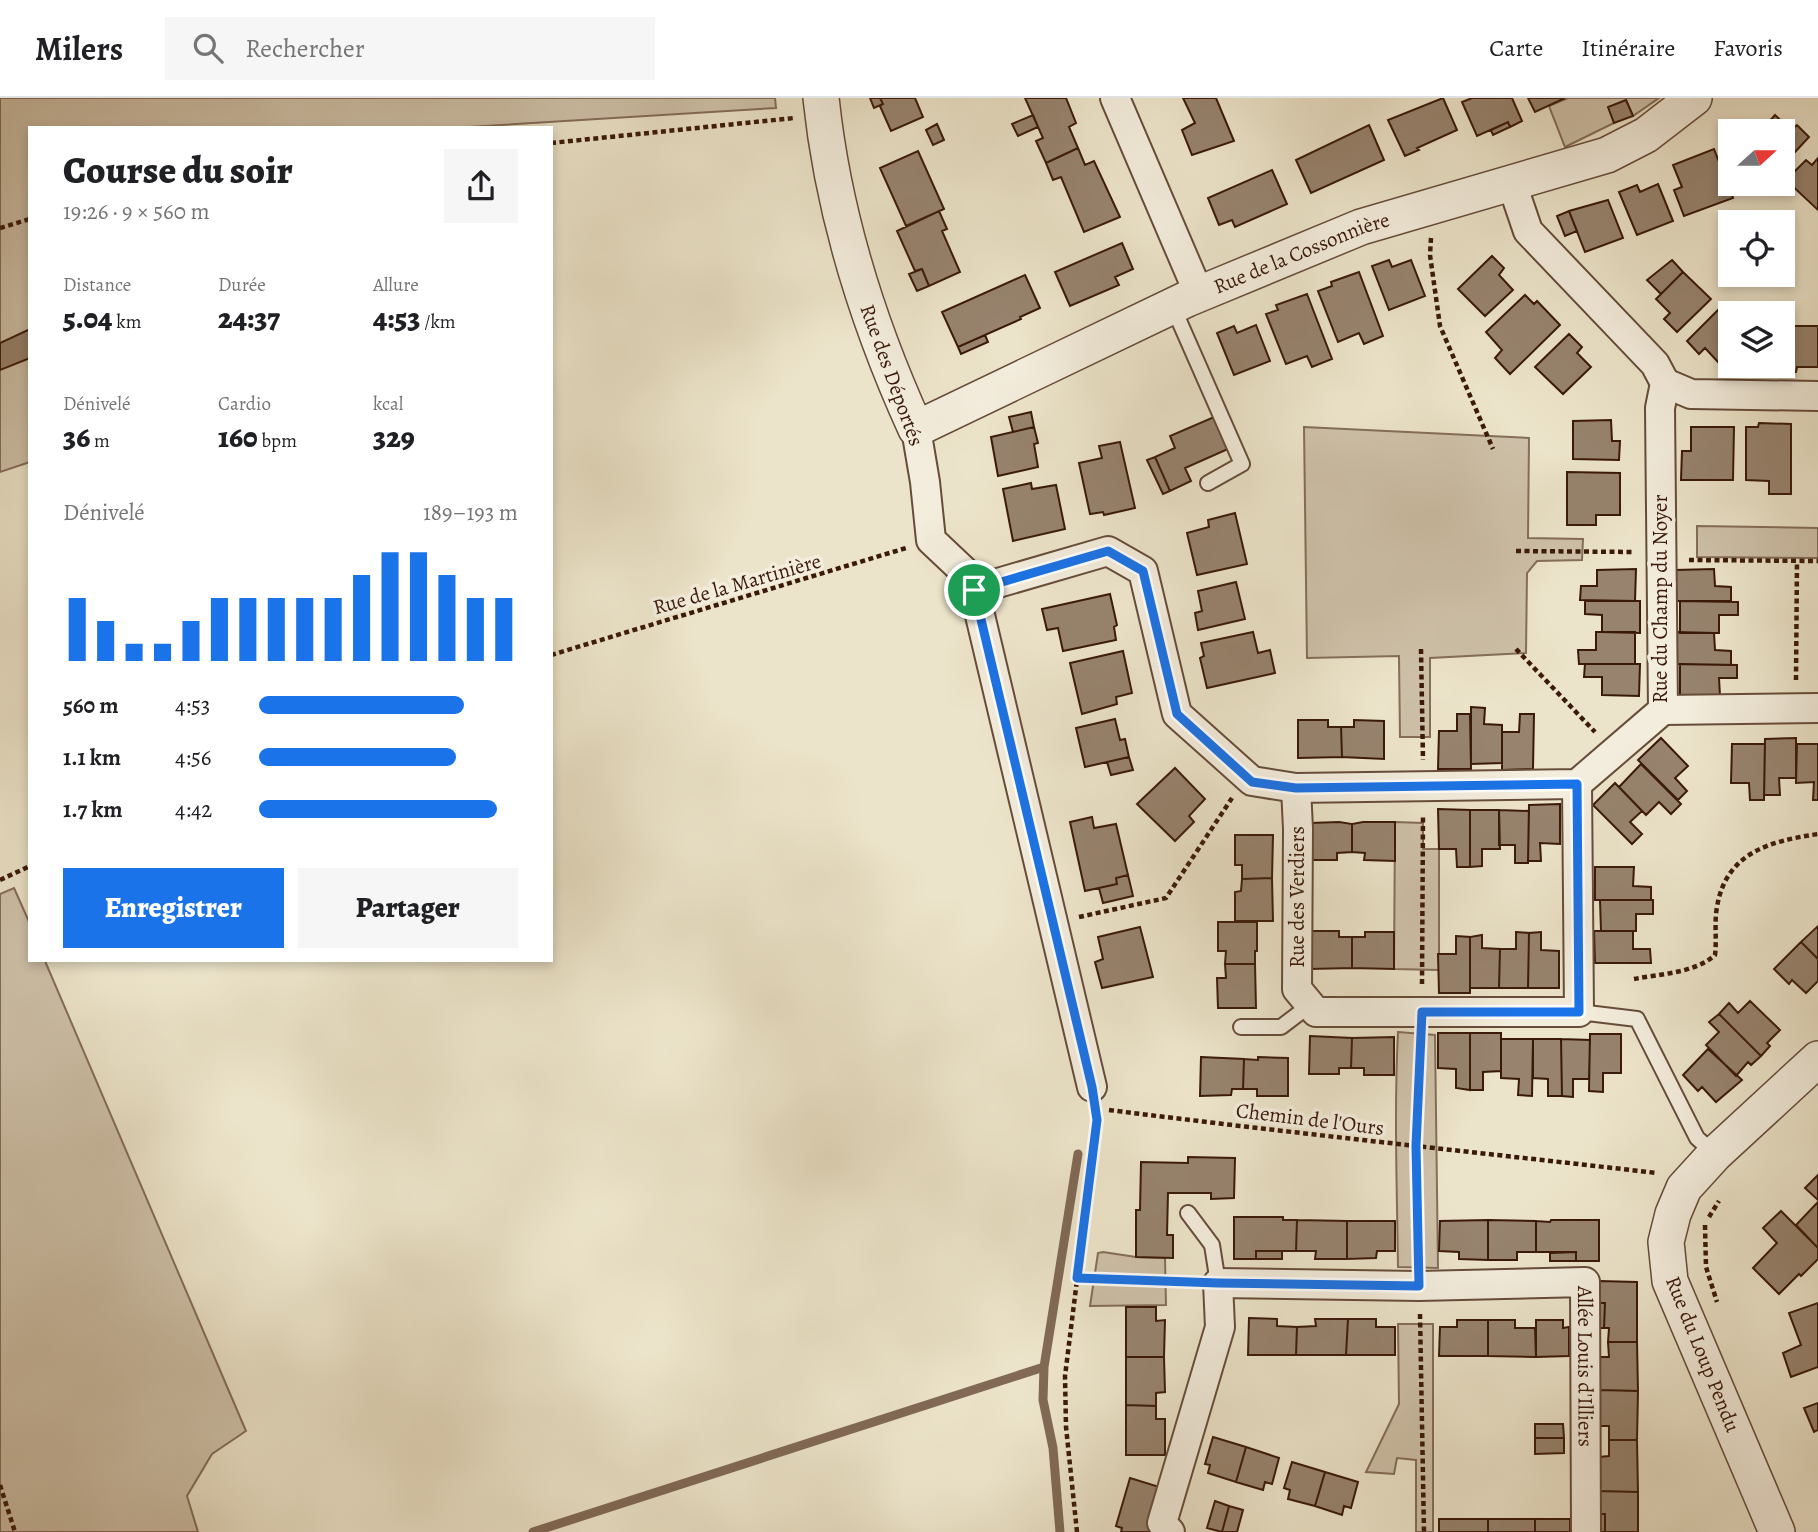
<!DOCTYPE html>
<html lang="fr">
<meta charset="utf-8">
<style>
:root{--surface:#fff;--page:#f6f6f6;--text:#202124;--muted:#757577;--line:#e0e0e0;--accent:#1a73e8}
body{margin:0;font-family:Alegreya,serif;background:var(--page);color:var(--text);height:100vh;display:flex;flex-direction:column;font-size:26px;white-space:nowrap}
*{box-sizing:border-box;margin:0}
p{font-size:23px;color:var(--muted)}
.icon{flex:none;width:38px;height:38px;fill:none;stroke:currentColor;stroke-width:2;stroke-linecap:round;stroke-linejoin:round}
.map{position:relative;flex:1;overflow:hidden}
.panel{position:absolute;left:28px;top:28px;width:525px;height:836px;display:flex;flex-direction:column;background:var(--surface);border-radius:0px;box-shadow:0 4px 10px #0003}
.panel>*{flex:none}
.needle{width:46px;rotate:69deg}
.controls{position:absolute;left:1718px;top:21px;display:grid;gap:14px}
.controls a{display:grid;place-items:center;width:77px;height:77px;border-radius:0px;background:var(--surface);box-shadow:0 4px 10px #0003;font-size:35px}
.pin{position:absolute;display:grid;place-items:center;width:60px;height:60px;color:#fff;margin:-30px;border:4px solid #fff;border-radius:50%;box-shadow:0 2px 7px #0007}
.round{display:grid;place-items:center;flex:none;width:74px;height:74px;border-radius:0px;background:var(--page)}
.headline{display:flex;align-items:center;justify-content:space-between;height:119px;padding:0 35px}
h1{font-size:38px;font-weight:800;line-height:52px}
.metrics{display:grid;grid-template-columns:repeat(3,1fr);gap:10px;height:119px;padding:7px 35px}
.metrics div{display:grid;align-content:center}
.metrics b{font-size:30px;font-weight:800}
.metrics small{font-size:19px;font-weight:400}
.metrics p{font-size:19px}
.chart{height:196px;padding:14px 35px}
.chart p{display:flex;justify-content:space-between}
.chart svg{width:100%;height:126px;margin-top:7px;stroke:var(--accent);stroke-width:6}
.action{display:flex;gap:14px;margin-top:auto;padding:14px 35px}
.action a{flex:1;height:80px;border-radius:0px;background:var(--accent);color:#fff;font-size:28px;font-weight:800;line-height:80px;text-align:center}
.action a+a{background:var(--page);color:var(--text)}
ul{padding:0 35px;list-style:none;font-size:23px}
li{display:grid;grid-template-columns:112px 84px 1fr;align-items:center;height:52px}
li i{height:18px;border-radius:9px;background:var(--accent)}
header{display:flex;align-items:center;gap:42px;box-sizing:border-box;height:98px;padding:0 35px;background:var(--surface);border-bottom:2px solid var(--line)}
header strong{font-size:33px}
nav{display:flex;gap:38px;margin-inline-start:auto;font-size:24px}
.search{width:490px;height:63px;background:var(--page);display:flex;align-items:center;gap:18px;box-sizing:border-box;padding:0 24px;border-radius:0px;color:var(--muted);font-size:26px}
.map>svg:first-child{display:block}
.green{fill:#cec1a9;stroke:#846d5a;stroke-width:2}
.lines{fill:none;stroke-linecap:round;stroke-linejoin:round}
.stream{stroke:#816956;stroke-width:9}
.building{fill:#97836e;stroke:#3b190a;stroke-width:2}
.service-casing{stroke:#674c3a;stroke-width:18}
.minor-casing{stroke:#674c3a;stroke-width:32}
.tertiary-casing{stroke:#674c3a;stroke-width:38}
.path{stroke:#3b190a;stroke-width:4.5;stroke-dasharray:5 3.5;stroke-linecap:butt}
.service{stroke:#f3eddd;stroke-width:14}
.minor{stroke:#f3eddd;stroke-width:28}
.tertiary{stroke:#f3eddd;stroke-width:35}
.route-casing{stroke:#fff;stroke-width:14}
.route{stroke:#1a73e8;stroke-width:9}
.labels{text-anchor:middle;stroke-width:7;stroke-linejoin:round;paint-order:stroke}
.street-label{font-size:21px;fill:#3b190a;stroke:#f3eddd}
</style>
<header>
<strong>Milers</strong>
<div class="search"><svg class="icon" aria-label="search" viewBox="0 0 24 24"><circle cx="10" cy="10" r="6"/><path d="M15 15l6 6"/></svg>Rechercher</div>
<nav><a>Carte</a><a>Itinéraire</a><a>Favoris</a></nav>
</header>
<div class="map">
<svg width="1818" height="1434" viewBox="0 0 1818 1434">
<rect width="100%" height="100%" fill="#ece4ca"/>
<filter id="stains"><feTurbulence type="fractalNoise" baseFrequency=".00286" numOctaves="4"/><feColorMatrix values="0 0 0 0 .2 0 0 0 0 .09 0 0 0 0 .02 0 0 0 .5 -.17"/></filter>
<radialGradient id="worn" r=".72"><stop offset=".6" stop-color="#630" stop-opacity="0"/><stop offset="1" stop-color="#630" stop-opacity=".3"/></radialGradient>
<path class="green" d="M0,0h775l1,10 -323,20h-423v334l-30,10z
M1568,0h91l-26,18 -7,-16 -17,7 5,16 -49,24 -16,-41z
M1304,329l225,11 -1,100 55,1 -1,21 -45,1 -10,12 -1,80 -96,5v79h-30l-1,-81 -92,2z
M1697,428l121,2v30l-121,-1z
M1395,724l28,1v26h16v121l-45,-1z
M14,790l16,36v37h15l201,470 -34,23 -25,42 11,36h-198v-638z
M1398,934l37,3 3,233 -40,-1c-1,-79 -4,-156 0,-235z
M1103,1154l33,5 29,1 1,47 -76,1 8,-53z
M1398,1226h35v208h-17v-72l-19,-2 -3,16 -28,-2 33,-68z"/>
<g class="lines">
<path class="stream" d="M533,1434l511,-165
M1060,1434l-7,-84 -10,-48 1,-33 34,-213"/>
</g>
<path class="building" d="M870,0h10l3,6 -9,4z
M880,0h35l8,19 -32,14 -11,-25 3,-2z
M1025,0h41l10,25 -7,4 9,21 -32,15 -10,-22 7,-3z
M1183,0h33l18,43 -42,14 -10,-25 13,-7z
M1443,0l14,32 -40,18 2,2 -14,6 -17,-36z
M1472,0h40l10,23 -12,6 -2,-5 -31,14 -15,-34z
M1528,0h37l-30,14z
M1626,2l7,16 -19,7 -6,-16z
M1033,17l5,12 -20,9 -6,-12z
M1775,17l16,15 6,-5 12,12 -26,28v-34h-22z
M1508,24l2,5 -17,8 -2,-5z
M937,26l7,16 -11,5 -7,-15z
M1369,27l15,35 -73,33 -15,-33z
M1078,50l7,17 9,-4 26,56 -36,15 -23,-55 -8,3 -7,-17z
M1714,51l19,49 -49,18 -10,-26 8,-3 -9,-22z
M918,53l26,58 -38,17 -26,-58z
M1818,60v52l-32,-30 20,-20 6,5z
M1272,72l15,34 -52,23 -3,-7 -13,5 -11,-27z
M1658,86l15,37 -36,14 -18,-43 18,-7 3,7z
M1608,102l15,38 -38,14 -16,-41z
M939,113l8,18 -5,2 18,41 -31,14 -7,-17 -7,2 -18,-40z
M1569,113l8,20 -12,5 -8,-20z
M1122,145l11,26 -18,8 4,8 -49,21 -15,-34z
M1492,158l12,12 -5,7 14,15 -28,26 -27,-27z
M1389,162l3,7 19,-7 14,36 -36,14 -17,-44z
M1672,162l11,12 -22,22 -14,-14z
M922,171l7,17 -12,5 -8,-17z
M1359,174l24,64 -19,8 -5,-11 -21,9 -20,-51 14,-5 -1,-4z
M1683,174l28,27 -34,33 -13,-13 6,-6 -14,-14z
M1025,177l15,33 -20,9 1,2 -63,28 -16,-35z
M1307,196l25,65 -20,8 -5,-11 -21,8 -20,-50 12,-4 -2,-5z
M1525,197l9,9 3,-3 23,24 -50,49 -15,-16 7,-8 -16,-18z
M1720,210l11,11v33l-12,11 -14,-15 -6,6 -12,-13z
M1256,227l14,36 -36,14 -17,-42 17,-7 3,7z
M1783,228h35v41h-21l-1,5 -17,-1v-5h4z
M30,231v29l-30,12v-27z
M1569,236l13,13 -5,6 14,14 -28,27 -28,-27z
M985,237l3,7 -27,12 -3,-7z
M1031,314l3,15 -21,5 -4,-15z
M1214,319l14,32 -43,19 6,13 -21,10 -15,-34 20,-9 -5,-12z
M1611,322l1,21h8l-1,19 -46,-1v-38z
M1759,325l32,1v70h-22v-13l-23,-1v-53h12z
M1034,329l4,16 -4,1 4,23 -40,9 -7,-39z
M1691,329h43l-1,53h-52l1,-29h9z
M1120,344l15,66 -31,7 -1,-3 -13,2 -11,-51 23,-5 -3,-12z
M1155,359l15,34 -7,3 -16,-34z
M1567,374l53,1v42h-24v10h-29z
M1031,385l1,6 24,-4 9,44 -52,12 -10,-52z
M1235,415l12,51 -50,11 -10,-42 22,-6 -1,-7z
M1636,471l-1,32 -55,-1 1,-14h16v-16z
M1714,471l1,17 16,1v14h-57l1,-31z
M1236,484l9,37 -47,11 -3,-17 7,-2 -4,-20z
M1110,496l7,31 -3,2 2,13 -53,11 -5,-23 -11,2 -5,-21z
M1585,503h55v32l-38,-1v-17l-17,-1z
M1680,503l58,1v13h-19v18h-39z
M1253,534l5,21 12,-3 5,23 -68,15 -7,-30 4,-2 -3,-13z
M1596,534h39v32h-56l-1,-14h18z
M1675,534l39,1 1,17 16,1v14l-57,-1z
M1123,553l9,42 -16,4 1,7 -35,10 -12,-51z
M1585,566h55l-1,32 -37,-1v-18h-18z
M1680,566l57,1v13h-18l1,18 -40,-1z
M1471,609l14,1 -1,16 18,1v38l-31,1z
M1457,616h13l1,55h-33l1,-38h18z
M1520,616h14l-1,55 -31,1v-38h17z
M1115,621l5,21 5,-1 4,18 -44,10 -9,-39z
M1298,622h30v7h13l1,30 -44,1z
M1354,622l30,1v38l-42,-2 -1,-30h13z
M1661,640l27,28 -13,12 12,13 -9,9 -40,-40z
M1796,640v40h-17l1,17h-16l1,-56z
M1732,646h33l-1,56h-14l-1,-17h-18z
M1797,646h21v56h-5l1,-18 -18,1z
M1129,659l4,13 -22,5 -4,-13z
M1641,666l40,40 -10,10 -12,-12 -13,13 -27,-28z
M1175,670l30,31 -16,17 5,6 -19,19 -38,-37z
M1615,685l27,28 -12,11 12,12 -10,10 -39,-39z
M1560,706v40l-20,-1 1,18h-13l1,-56z
M1438,711l32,1v57h-13l-1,-18h-17z
M1470,712h29l1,39h-18v17l-12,1z
M1499,712l30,1 -1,52h-13v-18h-16z
M1092,719l2,11 22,-4 12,51 -12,3 1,6 -32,7 -15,-69z
M1339,724l13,2v28l-15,1v7h-27v-37z
M1363,724h32v39l-31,-1 1,-7 -13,-1v-28z
M1235,737h38l-1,43 -30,1v-14h-7z
M1595,769h39l-1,19 18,1v13h-56z
M1128,777l5,21 -30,7 -4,-15 18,-4 -1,-6z
M1272,780l1,43h-38v-29l6,-1 1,-12z
M1600,802h53v14h-17v17h-35z
M1218,824h39v29h-2v13h-30l1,-13h-8z
M1818,828v33l-17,-17z
M1140,829l13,50 -51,11 -7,-26 8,-3 -5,-22z
M1310,833h29v6h13v31l-42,1z
M1594,833h39v18h17l1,14h-56z
M1365,834h29v37l-42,-1v-31h13z
M1516,834l13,1 -1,55h-29l1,-39h16z
M1541,834v18l18,1v37h-31l1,-55z
M1482,837v13l18,1 -1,39h-29v-51z
M1456,838l14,1v56h-31l-1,-39h18z
M1801,844l17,17v22l-12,12 -14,-13 -3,4 -15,-15z
M1225,866h30l1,44h-38l-1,-30h9z
M1750,903l30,29 -13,13 3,3 -9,10 -42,-42 10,-11 9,10z
M1719,916l42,42 -10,9 -3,-3 -12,14 -30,-31 13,-13 -10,-10z
M1438,935h32v57l-14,-2v-19l-18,-1z
M1470,935h31v38l-18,1v18h-13z
M1590,936h31v39h-18v19l-14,-1z
M1310,938l42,2 -1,30h-12v6h-30z
M1394,939v38h-30v-7h-13l1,-30z
M1501,941h32l-1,57 -14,-1 1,-16 -18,-1z
M1533,941h28l1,57h-14v-17l-15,-1z
M1561,941l29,1 -1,39h-16v18l-11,-1z
M1708,951l34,31 -26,22 -14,-15 -4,4 -15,-16z
M1201,959l43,2 -1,30h-11l-1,6 -31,1z
M1258,959l30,1v38h-31v-7h-14l1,-30 14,1z
M1188,1059l47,1 -1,40 -23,1v-6h-43l-1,42h6v23l-37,-1v-47h4l1,-48 47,1z
M1818,1077v25l-13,-12z
M1818,1104v46l-22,-23z
M1781,1113l37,37v11l-17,17 -2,-2 -20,20 -26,-26 24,-25 -14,-15z
M1234,1119h49v3h14l-1,31h-40v8h-22z
M1297,1122l50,1v38h-32l1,-8h-20z
M1488,1122l48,1v31h-19v8h-29z
M1488,1122v40l-29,-1v-7l-20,-1 1,-30z
M1551,1122h48v41h-23v-9h-40v-31l14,1z
M1347,1123h48v30h-18l-1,7 -29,1z
M1256,1153h26v8h-26z
M1576,1154v9h-26v-8z
M1599,1183l38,1v60h-29l1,-14h-5l1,-25h-6z
M1599,1205h6l-1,25h-4z
M1818,1205v64l-27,10 -8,-24 18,-8 -12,-32z
M1126,1209h30v14l9,-1 -1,37h-38z
M1249,1220l28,1v7l20,1 -1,28h-48z
M1315,1221h33l-2,36h-50l1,-28 19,-1z
M1348,1221h28v8h19v28h-49z
M1457,1222h31v36h-49l1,-29h17z
M1488,1222h27v8h20l1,29 -48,-1z
M1536,1222h27v8l6,-1v29l-33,1z
M1608,1244h29l1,49 -38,-1 -1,-33h10z
M1126,1259h38l1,35 -9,1v13l-30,-1z
M1600,1292l38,1 -1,49h-28v-14h-10z
M1818,1305v27l-4,2 -10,-24z
M1126,1307l30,1v13h9v36h-39z
M1535,1326h28l1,14h-29z
M1213,1339l33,10 -10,35 -28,-9 2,-8 -5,-1z
M1535,1340h29v15l-29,1z
M1609,1342h28l1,52 -39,-1v-34l10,-1z
M1246,1349l33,11 -7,26 -7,-2 -2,8 -27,-8z
M1292,1364l33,10 -10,34 -27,-7 2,-9 -6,-2z
M1325,1374l33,10 -7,26 -7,-2 -2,9 -27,-9z
M1130,1380l36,11 -11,21 -6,22h-28l1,-4 -6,-2z
M1599,1393l39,1v40h-33v-18h-7z
M1215,1403l14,5 -7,26 -15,-4z
M1229,1408l14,4 -6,22h-15z
M1598,1416h7v18h-6z
M1439,1421h49v13h-49z
M1488,1421h47v13h-47z
M1535,1421h35v13h-35z"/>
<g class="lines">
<g class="service-casing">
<path id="service" d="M1173,209l69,157 -34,19
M1579,914l58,7 60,119 18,16
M1241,929h40l29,-22
M1188,1115l24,32 6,38"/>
</g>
<g class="minor-casing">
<g id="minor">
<path d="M1115,0l84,196"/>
<path d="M1665,285l26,11 127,2"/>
<path d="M916,331l9,53 6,58 36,34 7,16 118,497"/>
<path d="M974,492l134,-39 35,20 34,143 75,67 44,7 281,-4 86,-74 -3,-302 5,-25 -10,-19 -127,-133 -16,-47"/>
<path d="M1663,612l155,-2"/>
<path d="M1296,690l2,41 -1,160 19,23h263l-2,-228"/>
<path id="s1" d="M1170,1434l-8,-9 58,-196 -2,-44 201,3 166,-4 1,250"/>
</g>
</g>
<g class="tertiary-casing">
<g id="tertiary">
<path id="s2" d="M821,0c12,115 47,226 95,331l271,-130 174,-72 246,-72 39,-20 48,-37"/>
<path d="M1777,1434l-107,-251 -4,-39 7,-28 11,-26 31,-34 103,-95"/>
</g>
</g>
<path class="path" d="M551,45l243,-25
M0,130l30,-9
M1431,140l-1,17 10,71 53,123
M1516,453l119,1
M1689,462l129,1
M1421,551l2,111
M1516,551l79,83
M551,557l355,-107
M1796,582l1,-119
M0,782l30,-14
M1079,819l87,-19 66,-100
M1634,881c26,-5 61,-6 81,-24 2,-16 -1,-32 2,-48 9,-55 54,-66 101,-73
M1422,886l1,-170
M1109,1012c182,23 365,42 548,63
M1709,1119l10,-16
M1705,1127l1,42 11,35
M1418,1162l-2,-114 5,-108
M1077,1180l112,4
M1420,1216l4,218
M0,1387l15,47
M1077,1434l-11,-105 -1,-51 32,-256 -2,-8"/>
<use href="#service" class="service"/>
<use href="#minor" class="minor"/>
<use href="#tertiary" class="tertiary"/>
</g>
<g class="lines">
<g class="route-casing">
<path id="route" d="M1108,453l35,20 34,143 75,68 44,6 281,-4 2,228h-157l-6,134 3,140 -201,-3 -141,-5 20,-158 -5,-33 -118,-497z"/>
</g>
<use href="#route" class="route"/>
</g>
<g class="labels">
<g class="street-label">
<text dy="7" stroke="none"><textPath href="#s2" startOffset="770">Rue de la Cossonnière</textPath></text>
<text transform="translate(892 277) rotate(70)" y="7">Rue des Déportés</text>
<text transform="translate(737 486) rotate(-16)" y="7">Rue de la Martinière</text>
<text transform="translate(1660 501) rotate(-90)" y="7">Rue du Champ du Noyer</text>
<text transform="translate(1297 799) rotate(-90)" y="7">Rue des Verdiers</text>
<text transform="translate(1310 1021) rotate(7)" y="7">Chemin de l'Ours</text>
<text transform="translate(1703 1256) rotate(68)" y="7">Rue du Loup Pendu</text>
<text dy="7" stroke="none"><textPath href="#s1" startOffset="712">Allée Louis d'Illiers</textPath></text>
</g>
</g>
<rect width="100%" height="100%" filter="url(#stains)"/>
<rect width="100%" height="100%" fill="url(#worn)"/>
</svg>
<div class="controls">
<a><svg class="needle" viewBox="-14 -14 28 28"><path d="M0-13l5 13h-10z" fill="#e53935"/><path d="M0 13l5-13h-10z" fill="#757577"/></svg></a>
<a><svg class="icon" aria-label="locate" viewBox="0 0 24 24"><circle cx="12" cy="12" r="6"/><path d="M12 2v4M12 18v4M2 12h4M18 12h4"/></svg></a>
<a><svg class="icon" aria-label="layers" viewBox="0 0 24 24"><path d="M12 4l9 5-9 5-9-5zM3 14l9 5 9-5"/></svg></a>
</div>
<div class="pin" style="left:974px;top:492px;background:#1e9e55"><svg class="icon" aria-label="arrive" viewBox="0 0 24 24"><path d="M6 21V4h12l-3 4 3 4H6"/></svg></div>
<section class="panel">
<div class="headline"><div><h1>Course du soir</h1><p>19:26 · 9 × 560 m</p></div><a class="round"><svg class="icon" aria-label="share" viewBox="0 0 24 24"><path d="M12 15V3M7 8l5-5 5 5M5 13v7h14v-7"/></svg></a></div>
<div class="metrics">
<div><p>Distance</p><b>5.04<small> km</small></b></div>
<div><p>Durée</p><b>24:37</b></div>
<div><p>Allure</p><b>4:53<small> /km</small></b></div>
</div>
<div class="metrics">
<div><p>Dénivelé</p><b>36<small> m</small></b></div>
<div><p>Cardio</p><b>160<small> bpm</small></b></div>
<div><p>kcal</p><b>329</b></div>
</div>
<div class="chart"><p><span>Dénivelé</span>189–193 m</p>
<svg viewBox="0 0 160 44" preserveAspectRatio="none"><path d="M5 44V22M15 44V30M25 44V38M35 44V38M45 44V30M55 44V22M65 44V22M75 44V22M85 44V22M95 44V22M105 44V14M115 44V6M125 44V6M135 44V14M145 44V22M155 44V22"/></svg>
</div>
<ul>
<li><b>560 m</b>4:53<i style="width:79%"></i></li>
<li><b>1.1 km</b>4:56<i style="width:76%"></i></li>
<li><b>1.7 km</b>4:42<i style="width:92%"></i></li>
</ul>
<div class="action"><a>Enregistrer</a><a>Partager</a></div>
</section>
</div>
